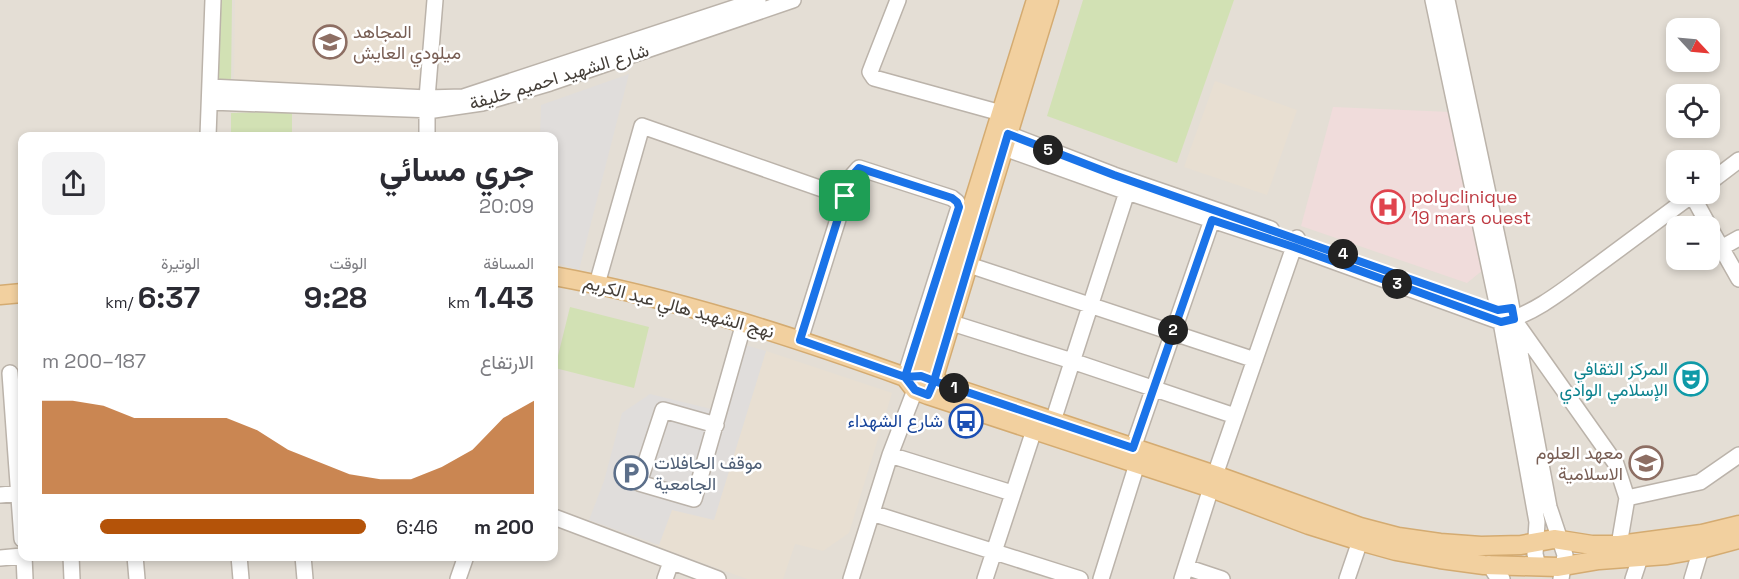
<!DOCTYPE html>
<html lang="ar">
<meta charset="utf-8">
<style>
:root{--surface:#fff;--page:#f2f2f3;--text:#2b2b33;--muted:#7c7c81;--accent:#b45309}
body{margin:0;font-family:"Space Grotesk",Vazirmatn,sans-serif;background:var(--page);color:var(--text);direction:rtl;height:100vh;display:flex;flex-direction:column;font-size:22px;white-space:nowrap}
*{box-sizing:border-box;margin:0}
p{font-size:20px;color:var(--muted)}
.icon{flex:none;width:33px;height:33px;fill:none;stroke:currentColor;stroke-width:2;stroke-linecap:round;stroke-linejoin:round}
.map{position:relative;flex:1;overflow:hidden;direction:ltr}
.side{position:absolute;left:18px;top:132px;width:540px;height:429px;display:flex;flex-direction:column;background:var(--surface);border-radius:12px;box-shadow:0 3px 9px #0003;direction:rtl}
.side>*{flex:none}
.needle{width:39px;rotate:116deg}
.tools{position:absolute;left:1666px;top:18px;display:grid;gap:12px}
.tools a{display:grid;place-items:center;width:54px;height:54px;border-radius:12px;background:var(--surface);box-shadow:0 3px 9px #0003;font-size:30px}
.pin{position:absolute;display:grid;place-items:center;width:51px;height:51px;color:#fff;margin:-26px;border-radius:12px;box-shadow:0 3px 9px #0006}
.km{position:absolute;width:30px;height:30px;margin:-15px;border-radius:50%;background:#222;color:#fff;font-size:16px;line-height:30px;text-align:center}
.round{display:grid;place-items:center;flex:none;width:63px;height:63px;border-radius:12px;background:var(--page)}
.overview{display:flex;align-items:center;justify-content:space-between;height:102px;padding:0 24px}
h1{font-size:33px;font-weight:700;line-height:45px}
.metrics{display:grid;grid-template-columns:repeat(3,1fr);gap:9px;height:102px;padding:6px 24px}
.metrics div{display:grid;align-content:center}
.metrics b{font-size:30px;font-weight:700}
.metrics small{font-size:16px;font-weight:400}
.metrics p{font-size:16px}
.chart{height:168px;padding:12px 24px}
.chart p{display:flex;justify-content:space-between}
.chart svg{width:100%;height:108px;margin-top:6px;fill:var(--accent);opacity:.7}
ul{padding:0 24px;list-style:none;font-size:20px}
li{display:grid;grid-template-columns:96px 72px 1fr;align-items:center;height:45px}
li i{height:15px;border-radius:8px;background:var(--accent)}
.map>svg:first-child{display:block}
.residential{fill:#e4ded5;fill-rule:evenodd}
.education{fill:#e8dfd2}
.medical{fill:#f0dcdb}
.green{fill:#d2e1b4}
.parking{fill:#e0dddb}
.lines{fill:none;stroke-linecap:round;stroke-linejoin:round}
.minor-casing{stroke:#bbb3aa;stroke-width:18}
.major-casing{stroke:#d4ab71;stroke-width:21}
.minor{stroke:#fff;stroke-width:15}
.major{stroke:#f2d09f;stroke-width:18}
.route-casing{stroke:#fff;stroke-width:12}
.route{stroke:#1a73e8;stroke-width:8}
.labels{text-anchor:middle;stroke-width:5;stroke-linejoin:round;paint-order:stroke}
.education-label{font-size:18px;fill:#785e54;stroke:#fff;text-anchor:start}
.street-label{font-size:18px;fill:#433d37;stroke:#fff}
.health-label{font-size:18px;fill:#be3a42;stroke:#fff;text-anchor:start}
.culture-label{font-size:18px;fill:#0d838f;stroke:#fff;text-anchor:end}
.transit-label{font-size:18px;fill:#164399;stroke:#fff;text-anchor:end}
.service-label{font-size:18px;fill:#4e5e75;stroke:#fff;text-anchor:start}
</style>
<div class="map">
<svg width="1739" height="579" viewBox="0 0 1739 579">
<rect width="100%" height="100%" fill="#f1ede7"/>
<path class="residential" d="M0,0h1739v579h-1739zM1677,28h33v34h-33zM1677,94h33v34h-33zM22,136h532v420h-532zM1677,160h33v34h-33zM1677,226h33v34h-33z"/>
<path class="education" d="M235,0h194l-9,92 -186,-8z
M1215,81l82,29 -30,85 -83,-28z
M766,351l126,42 -43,140 -26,18 -28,-7 -12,35h-36l-91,-33 13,-40 45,13z"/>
<path class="medical" d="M1333,107l118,5 32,158 -16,13 -166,-57z"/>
<path class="green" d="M215,0h17l-1,84h-18z
M1083,0h151l-57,163 -130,-47z
M292,111v25h-61v-23z
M570,307l79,20 -15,61 -79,-20z"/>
<path class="parking" d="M629,74l-50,196 -25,-8v-126h-14l1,-31z
M732,341l34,10 -52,169 -42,-10 -13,35 -70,-25 15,-39 18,-68 28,-19 61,15z"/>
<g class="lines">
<g class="minor-casing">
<path id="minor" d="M898,0l-25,64 -3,8 4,6 127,35
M1433,0l68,322 36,200 -2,32 3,12
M1447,0l60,283 42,224 16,48 -4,24
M210,87l217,11 36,-1 295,-97
M210,102l224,8 48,-7 68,-20 243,-83
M1008,134l106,41 157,54
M208,136l5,-136
M427,136v-38l8,-98
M1004,148l123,44 167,55 207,75c34,-7 70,-38 98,-58 31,-23 62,-46 93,-69
M1710,182l29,-22
M1695,194l-3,1 17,31
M845,197l6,-20 8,-9 93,30 5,4 2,5 -54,170
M1710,228l29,51
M1721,248l18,-10
M969,265l286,95
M597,284l45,-158 203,71 -45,143
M952,323l120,38 163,55
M1517,324l99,140 11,34 -8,47
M10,373l12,166
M1053,421l74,-229
M716,425l-53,-15 -24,73 55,16 50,-176
M1133,448l79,-228
M890,455l122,38
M1215,475l82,-237
M0,495l22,-2
M1627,498l73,-16 39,-27
M872,513l208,66
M554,517l164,62
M24,556l1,23
M71,556l1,23
M135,556l2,23
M239,556l2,23
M303,556l2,23
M0,558l22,-2
M1489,564l7,11 6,4
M1186,567l36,12
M458,579l8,-23
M665,579l6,-17
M851,579l39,-124 25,-65
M985,579l49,-149
M1101,579l36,-115
M1182,579l29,-91
M1347,579l13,-38
M1633,579l7,-21
M1692,579l9,-30"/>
</g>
<g class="major-casing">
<path id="major" d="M554,276c120,22 237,60 351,101h16l294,98 145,52 38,10 42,6 41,3 40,-1 33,-6 38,6h27l83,-11 37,-9
M0,295l22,-2
M905,377l10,13 13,5 283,93 98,37 51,16 36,10 44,8 44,6 74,2 41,-7 68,-5 34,-6 38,-10
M916,388l120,-388
M930,390l119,-390"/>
</g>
<use href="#minor" class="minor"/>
<use href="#major" class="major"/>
</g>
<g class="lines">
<g class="route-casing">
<path id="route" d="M845,196l-45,144 105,37 16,-1 13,5 199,67 79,-228 82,27 207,75 13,-3 -2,-11 -14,2 -384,-135 -106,-41 -74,247 -6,14 -13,-5 -10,-13 54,-170 -2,-5 -5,-4 -93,-30 -8,9 -6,19"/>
</g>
<use href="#route" class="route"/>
</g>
<defs>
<g id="school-ring" transform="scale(1.725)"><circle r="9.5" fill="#fff" stroke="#8d6e63" stroke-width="1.5"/><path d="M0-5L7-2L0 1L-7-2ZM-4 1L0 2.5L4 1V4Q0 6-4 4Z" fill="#8d6e63"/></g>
<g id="hospital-ring" transform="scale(1.725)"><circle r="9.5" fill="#fff" stroke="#e0444e" stroke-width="1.5"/><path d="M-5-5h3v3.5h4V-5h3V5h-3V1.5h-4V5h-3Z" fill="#e0444e"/></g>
<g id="theatre-ring" transform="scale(1.725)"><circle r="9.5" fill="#fff" stroke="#0f9aa8" stroke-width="1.5"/><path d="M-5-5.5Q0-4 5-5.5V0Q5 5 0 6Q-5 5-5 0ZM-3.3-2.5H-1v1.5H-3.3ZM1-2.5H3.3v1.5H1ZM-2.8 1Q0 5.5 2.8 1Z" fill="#0f9aa8"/></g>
<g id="bus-ring" transform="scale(1.725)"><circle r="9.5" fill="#fff" stroke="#1a4fb4" stroke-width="1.5"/><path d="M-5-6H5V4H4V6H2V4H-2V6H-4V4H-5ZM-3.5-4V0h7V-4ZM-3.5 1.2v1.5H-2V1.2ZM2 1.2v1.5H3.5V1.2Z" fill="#1a4fb4"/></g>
<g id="parking-ring" transform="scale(1.725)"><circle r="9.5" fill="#fff" stroke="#5c6f8a" stroke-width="1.5"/><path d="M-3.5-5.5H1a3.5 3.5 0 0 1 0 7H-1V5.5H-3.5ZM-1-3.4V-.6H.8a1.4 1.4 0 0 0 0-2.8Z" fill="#5c6f8a"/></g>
</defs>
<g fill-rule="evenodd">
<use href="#school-ring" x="330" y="42"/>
<use href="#hospital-ring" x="1388" y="207"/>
<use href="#theatre-ring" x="1691" y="379"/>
<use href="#bus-ring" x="966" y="421"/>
<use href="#school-ring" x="1646" y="463"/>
<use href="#parking-ring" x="631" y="473"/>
</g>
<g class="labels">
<g class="education-label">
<text x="353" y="38">المجاهد<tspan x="353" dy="21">ميلودي العايش</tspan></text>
<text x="1623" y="459" text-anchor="end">معهد العلوم<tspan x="1623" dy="21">الاسلامية</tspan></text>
</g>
<g class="street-label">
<text transform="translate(559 77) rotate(-17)" y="6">شارع الشهيد احميم خليفة</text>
<text transform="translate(679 307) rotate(15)" y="6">نهج الشهيد هالي عبد الكريم</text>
</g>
<g class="health-label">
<text x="1411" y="203">polyclinique<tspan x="1411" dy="21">19 mars ouest</tspan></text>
</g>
<g class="culture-label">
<text x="1668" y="375">المركز الثقافي<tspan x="1668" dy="21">الإسلامي الوادي</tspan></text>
</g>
<g class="transit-label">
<text x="943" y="427">شارع الشهداء</text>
</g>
<g class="service-label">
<text x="654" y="469">موقف الحافلات<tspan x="654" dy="21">الجامعية</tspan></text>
</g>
</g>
</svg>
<div class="tools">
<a><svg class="needle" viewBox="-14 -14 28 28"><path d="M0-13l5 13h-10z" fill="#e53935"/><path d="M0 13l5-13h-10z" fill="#7c7c81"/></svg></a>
<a><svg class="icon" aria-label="locate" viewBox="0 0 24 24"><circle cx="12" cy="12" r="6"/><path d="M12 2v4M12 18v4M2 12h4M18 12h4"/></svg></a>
<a>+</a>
<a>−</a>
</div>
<div class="pin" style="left:845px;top:196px;background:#1e9e55"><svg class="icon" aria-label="arrive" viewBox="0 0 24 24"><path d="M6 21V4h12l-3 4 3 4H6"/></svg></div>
<b class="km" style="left:954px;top:388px">1</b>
<b class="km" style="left:1173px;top:330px">2</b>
<b class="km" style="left:1397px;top:284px">3</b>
<b class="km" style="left:1343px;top:254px">4</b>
<b class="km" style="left:1048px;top:150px">5</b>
<section class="side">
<div class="overview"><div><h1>جري مسائي</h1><p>20:09</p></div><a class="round"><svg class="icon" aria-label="share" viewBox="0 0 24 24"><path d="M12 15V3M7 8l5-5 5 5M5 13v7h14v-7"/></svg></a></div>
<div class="metrics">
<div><p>المسافة</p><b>1.43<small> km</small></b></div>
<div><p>الوقت</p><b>9:28</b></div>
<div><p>الوتيرة</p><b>6:37<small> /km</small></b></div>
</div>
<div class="chart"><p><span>الارتفاع</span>187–200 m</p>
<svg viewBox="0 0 160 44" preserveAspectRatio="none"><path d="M0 44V6L10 6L20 8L30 13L40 13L50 13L60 13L70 18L80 26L90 31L100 36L110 38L120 38L130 33L140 26L150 13L160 6V44z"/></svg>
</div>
<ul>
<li><b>200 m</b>6:46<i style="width:82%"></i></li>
</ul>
</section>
</div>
